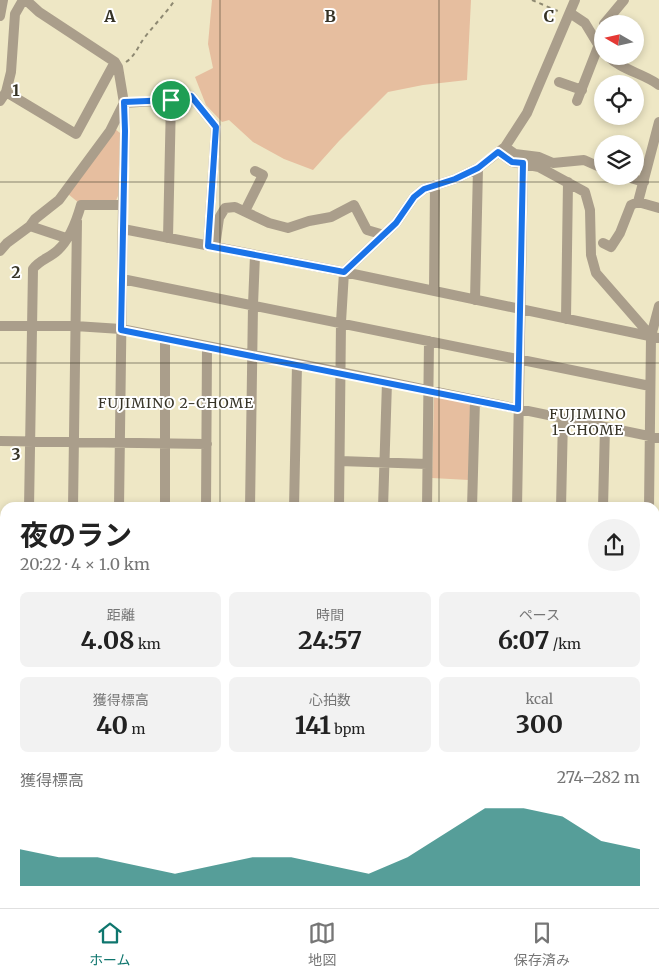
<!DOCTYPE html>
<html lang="ja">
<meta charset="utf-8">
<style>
:root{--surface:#fff;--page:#f2f2f2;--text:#222;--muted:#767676;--line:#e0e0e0;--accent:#0f766e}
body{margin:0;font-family:Merriweather,"Noto Sans JP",serif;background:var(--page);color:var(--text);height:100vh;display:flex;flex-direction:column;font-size:19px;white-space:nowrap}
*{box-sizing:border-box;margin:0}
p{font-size:16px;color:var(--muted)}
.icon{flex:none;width:28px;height:28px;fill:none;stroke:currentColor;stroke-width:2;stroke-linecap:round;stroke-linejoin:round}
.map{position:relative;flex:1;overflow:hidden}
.details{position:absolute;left:0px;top:502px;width:660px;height:406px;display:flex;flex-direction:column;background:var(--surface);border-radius:15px 15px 0 0;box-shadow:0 2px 8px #0003}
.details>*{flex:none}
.needle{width:32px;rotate:279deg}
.tools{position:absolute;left:594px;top:15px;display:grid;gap:10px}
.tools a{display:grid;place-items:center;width:50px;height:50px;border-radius:50%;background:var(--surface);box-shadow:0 2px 8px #0003;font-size:25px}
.pin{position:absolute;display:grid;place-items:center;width:42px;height:42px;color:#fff;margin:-21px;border:2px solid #fff;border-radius:50%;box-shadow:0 1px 5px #0007}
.round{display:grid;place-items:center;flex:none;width:52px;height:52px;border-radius:26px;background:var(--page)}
.head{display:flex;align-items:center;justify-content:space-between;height:85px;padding:0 20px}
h1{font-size:28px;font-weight:700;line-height:38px}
.figures{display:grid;grid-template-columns:repeat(3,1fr);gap:8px;height:85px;padding:5px 20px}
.figures div{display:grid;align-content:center;border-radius:8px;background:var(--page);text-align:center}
.figures b{font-size:25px;font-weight:700}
.figures small{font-size:14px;font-weight:400}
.figures p{font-size:14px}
.chart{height:140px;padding:10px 20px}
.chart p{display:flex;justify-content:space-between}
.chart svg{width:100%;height:90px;margin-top:5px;fill:var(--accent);opacity:.7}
.tab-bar{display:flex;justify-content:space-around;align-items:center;height:70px;border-top:1px solid var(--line);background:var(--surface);font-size:14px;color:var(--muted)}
.tab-bar a{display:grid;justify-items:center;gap:2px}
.tab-bar .selected{color:var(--accent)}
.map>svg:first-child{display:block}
.green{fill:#e6be9f}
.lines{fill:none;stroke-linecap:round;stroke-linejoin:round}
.path{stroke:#8e8972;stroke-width:2;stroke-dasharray:4 4;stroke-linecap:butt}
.minor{stroke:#aa9e8b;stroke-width:10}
.major{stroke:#786240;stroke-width:12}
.route-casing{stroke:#fff;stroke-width:10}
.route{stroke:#1a73e8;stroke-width:6}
.grid{fill:none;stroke:#363326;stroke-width:1;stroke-opacity:0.55}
.labels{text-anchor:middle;stroke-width:4;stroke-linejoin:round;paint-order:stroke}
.neighbourhood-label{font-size:14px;letter-spacing:1px;fill:#363326;stroke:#fff}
.grid-label{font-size:16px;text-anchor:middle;font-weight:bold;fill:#363326;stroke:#fff;stroke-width:4;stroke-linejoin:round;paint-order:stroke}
</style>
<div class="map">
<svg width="659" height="908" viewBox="0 0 659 908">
<rect width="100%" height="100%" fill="#eee7c5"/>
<path class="green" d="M212,0h259l-4,80 -44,5 -35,7 -49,49 -26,29 -29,-11 -31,-17 -24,-22 -7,2 -16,-17 -11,-28 18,-9 -5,-24z
M114,128l6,5 -2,63 -3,7h-36l-11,-9z
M434,396l33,6 3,3 -1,75 -37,-2z"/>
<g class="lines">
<path class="path" d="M532,0l28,12
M126,62c10,-7 12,-16 19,-25 10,-13 21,-24 30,-37
M198,908l1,-4"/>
<path class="minor" d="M26,0l13,12 76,50 3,5 6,36 1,28 -2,74 -4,303
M570,13l15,10 17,28
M0,16l3,-16
M604,24l20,-24
M608,56c13,14 35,17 51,29
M559,82l23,8
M6,92l70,42 39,-72
M0,101l6,-9 5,-20 4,-58 8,-14
M577,101l21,-54
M124,103l47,-3 20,-4 25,31 -8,119
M505,147l22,-34 48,-113
M498,152l14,10 27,5 46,25 5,18 1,45 5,18 55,63
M624,176l20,6
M638,202l21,-80
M245,211l18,-36 -8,-4
M30,226l36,12
M123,229l221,43 315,66
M168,238l3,-138
M603,243l8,4 9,-14 11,-28 7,-3 21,6
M215,247l4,-29 6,-10 10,-1 34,16 19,5 21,-7 22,-4 23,-12 13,25 17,5
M0,251l7,-8 23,-17 5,-7 24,-19 51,-69 14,-28
M122,279l528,107
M434,291l1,-106
M475,300l3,-132
M566,319l2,-137
M0,326h75l46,3 219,43 319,66
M165,338v170
M0,441l207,3
M340,461l87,3
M29,508l4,-239c6,-9 17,-11 25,-19 11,-10 19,-31 23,-45h42
M73,508l4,-287
M206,508l1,-162
M250,508l3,-203 2,-50
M294,508l3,-144
M339,508l2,-186 3,-50 52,-49 18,-26 10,-8 31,-10 23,-11 27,-21 10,7 24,3 14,6 31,-3 18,8
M383,508l4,-126
M427,508l2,-167
M472,508l3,-108
M517,508l6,-345
M561,508l2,-90
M603,508l2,-81
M649,508l2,-172 8,-30
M655,524h4
M0,558h5
M0,613l5,-9
M655,616h4
M0,662l5,-8
M655,665l4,1
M0,704h5
M655,721l4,-8
M655,759l4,-9
M655,805l4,1
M655,868l4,1
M632,904l19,4
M386,908l1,-4
M500,908v-4
M596,908l2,-4"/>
<path class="major" d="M0,766l5,4
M225,904l15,4"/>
</g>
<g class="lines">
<g class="route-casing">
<path id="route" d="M191,96l25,31 -8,119 136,26 52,-49 18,-26 10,-8 31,-10 23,-11 20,-16 14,10 11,1 -5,246 -397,-79 4,-199 -1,-29 47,-2z"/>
</g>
<use href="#route" class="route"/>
</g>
<path class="grid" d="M220,0v508M439,0v508M0,182h659M0,363h659M0,545h5M655,545h4M0,726h5M655,726h4M220,904v4M439,904v4"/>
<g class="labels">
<g class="neighbourhood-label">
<text x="176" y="408">FUJIMINO 2-CHOME</text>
<text x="588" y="419">FUJIMINO<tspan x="588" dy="16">1-CHOME</tspan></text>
</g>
</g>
<g class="grid-label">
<text x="110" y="22">A</text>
<text x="330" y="22">B</text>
<text x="549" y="22">C</text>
<text x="16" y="96">1</text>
<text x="16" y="278">2</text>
<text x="16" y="460">3</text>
</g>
</svg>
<div class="tools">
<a><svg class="needle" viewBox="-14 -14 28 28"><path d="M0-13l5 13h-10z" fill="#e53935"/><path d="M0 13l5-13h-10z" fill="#767676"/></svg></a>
<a><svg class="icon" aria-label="locate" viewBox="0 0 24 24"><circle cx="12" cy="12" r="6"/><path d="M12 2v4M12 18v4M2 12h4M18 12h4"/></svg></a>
<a><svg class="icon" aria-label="layers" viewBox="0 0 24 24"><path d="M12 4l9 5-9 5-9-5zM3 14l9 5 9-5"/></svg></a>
</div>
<div class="pin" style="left:171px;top:100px;background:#1e9e55"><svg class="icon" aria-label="arrive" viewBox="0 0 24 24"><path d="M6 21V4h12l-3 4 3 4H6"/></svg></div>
<section class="details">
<div class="head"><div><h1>夜のラン</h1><p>20:22 · 4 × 1.0 km</p></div><a class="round"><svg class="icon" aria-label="share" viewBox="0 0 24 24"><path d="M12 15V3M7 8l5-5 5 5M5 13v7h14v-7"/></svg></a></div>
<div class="figures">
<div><p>距離</p><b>4.08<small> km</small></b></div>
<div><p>時間</p><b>24:57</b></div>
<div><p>ペース</p><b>6:07<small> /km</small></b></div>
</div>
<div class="figures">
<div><p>獲得標高</p><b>40<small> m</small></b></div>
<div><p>心拍数</p><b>141<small> bpm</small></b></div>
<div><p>kcal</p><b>300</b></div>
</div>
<div class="chart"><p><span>獲得標高</span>274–282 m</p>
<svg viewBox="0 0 160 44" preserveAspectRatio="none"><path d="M0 44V26L10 30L20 30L30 34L40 38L50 34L60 30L70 30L80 34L90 38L100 30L110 18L120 6L130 6L140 10L150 22L160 26V44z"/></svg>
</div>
</section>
</div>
<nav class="tab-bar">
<a class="selected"><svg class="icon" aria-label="home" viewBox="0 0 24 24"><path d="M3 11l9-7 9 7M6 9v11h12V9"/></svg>ホーム</a>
<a><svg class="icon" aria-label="map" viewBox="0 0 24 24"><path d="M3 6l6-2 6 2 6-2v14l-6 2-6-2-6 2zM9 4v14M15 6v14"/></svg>地図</a>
<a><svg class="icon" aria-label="saved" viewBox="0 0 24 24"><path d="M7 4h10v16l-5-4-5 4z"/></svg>保存済み</a>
</nav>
